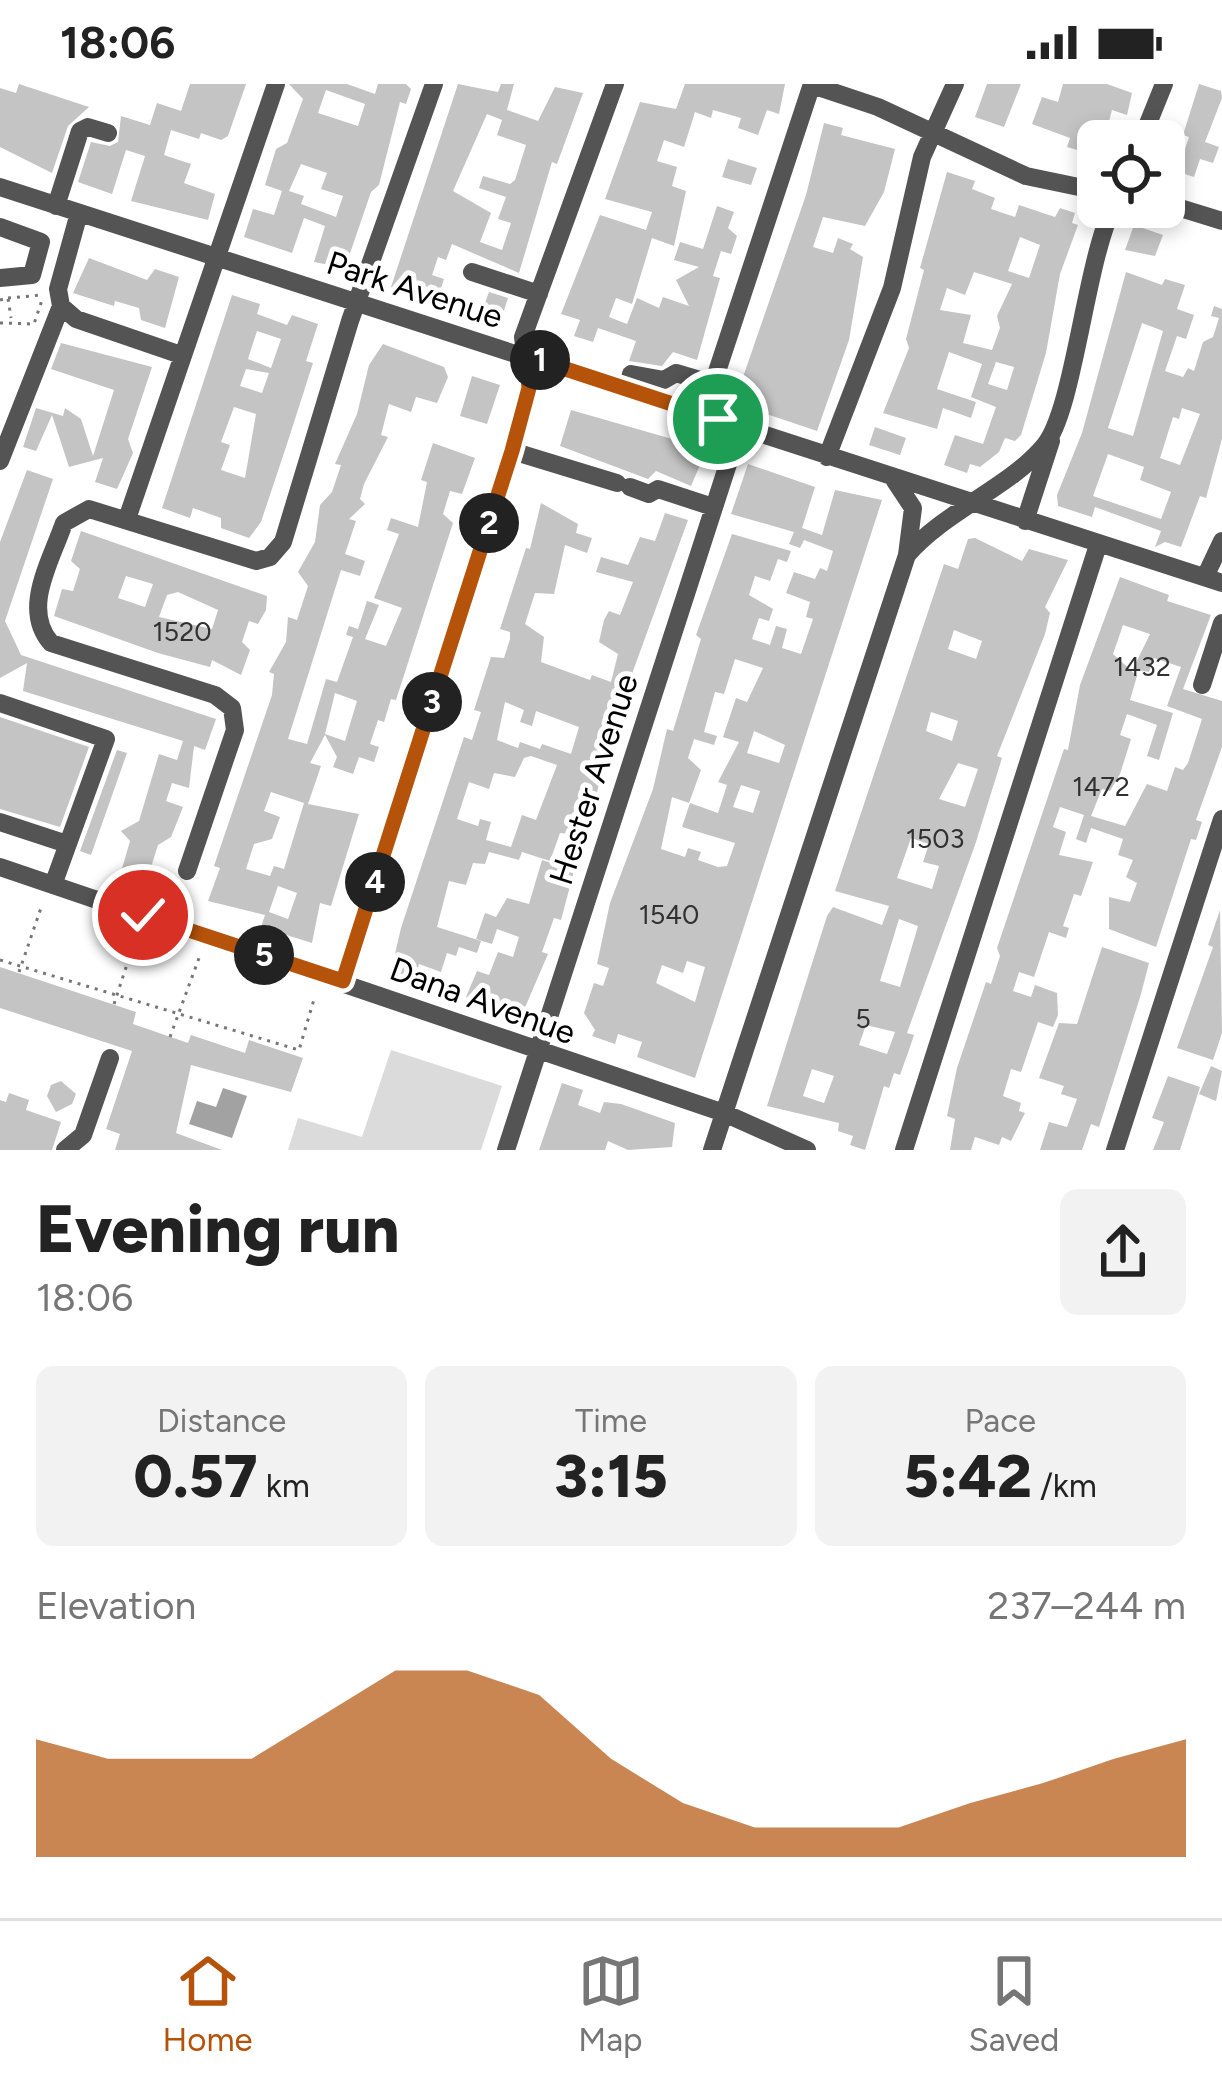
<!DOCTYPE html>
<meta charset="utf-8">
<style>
:root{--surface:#fff;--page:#f2f2f2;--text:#222;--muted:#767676;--line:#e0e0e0;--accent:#b45309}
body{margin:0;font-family:Figtree,sans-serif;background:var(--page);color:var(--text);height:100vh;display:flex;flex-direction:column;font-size:45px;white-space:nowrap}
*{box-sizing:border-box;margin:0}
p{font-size:39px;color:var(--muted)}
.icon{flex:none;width:66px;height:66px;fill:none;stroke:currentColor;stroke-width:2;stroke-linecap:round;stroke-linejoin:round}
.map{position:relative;height:1066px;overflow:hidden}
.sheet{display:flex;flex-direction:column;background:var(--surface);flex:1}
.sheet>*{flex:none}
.controls{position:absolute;left:1077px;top:36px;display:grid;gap:24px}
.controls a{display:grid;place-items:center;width:108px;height:108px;border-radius:18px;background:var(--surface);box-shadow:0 6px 18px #0003;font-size:60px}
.pin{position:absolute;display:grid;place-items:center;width:102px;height:102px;color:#fff;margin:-51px;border:6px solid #fff;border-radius:50%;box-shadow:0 3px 12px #0007}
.km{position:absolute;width:60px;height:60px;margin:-30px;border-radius:50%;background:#222;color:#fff;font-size:33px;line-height:60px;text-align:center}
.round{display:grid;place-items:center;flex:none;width:126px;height:126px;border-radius:18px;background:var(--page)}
.overview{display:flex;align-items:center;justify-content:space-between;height:204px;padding:0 36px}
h1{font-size:66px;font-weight:800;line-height:90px}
.stats{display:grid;grid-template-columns:repeat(3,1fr);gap:18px;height:204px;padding:12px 36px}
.stats div{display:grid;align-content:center;border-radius:18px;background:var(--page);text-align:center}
.stats b{font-size:60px;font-weight:800}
.stats small{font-size:33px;font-weight:400}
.stats p{font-size:33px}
.chart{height:336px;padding:24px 36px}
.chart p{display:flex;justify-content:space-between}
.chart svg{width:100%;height:216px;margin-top:12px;fill:var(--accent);opacity:.7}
.status{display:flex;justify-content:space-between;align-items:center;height:84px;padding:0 60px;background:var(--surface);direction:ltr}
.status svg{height:33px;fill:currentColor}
.tabs{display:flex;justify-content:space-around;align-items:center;height:168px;border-top:3px solid var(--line);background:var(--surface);font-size:33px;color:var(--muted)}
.tabs a{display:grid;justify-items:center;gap:6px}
.tabs .selected{color:var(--accent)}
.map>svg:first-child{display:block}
.green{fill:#dbdbdb}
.water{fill:#a2a2a2}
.building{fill:#c4c4c4;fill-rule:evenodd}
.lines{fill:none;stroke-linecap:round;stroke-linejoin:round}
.path{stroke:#767676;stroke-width:3;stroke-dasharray:3 6;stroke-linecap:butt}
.minor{stroke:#545454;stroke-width:18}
.route-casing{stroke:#fff;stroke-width:24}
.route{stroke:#b45309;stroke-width:15}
.labels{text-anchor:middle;stroke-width:10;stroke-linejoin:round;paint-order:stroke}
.number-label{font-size:27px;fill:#313131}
.street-label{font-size:33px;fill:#000;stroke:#fff}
</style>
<div class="status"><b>18:06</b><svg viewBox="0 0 49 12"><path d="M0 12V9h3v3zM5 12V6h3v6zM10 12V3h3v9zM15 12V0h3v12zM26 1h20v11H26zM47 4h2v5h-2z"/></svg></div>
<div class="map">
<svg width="1222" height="1066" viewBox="0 0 1222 1066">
<rect width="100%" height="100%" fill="#fff"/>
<path class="green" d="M391,966l111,36 -21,64h-193l10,-32 64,19z"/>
<path class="water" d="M223,1004l24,8 -15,42 -43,-14 8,-23 19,6z"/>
<path class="building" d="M19,0l70,23 -21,19 -16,47 -52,-26v-59l16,5z
M190,0h56l-18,52 -7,4 -20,-7 -2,6 -28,-9 -7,25 27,9 -7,19 31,11 -7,26 -77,-19 14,-45 -19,-6 -14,44 -34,-12 13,-40 19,4 8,-4 3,-26 29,9 7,-22 24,8z
M289,0h58l28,10 3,-10h28l5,5 -5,15 -6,-2 -21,83 -8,7 -26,76 -31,-6 11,-36 -21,-8 -12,35 -48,-16 9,-28 21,6 8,-24 -17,-6 11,-36 11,-6 16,-44zM326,6l39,14 -7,22 -40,-13zM301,80l26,9 -6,16 22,7 -7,21 -35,-13 3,-8 -15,-5z
M458,0l40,8 3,-8h13l-7,26 31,11 17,-34 28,6 -26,71 -5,-2 -33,111 -67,-29 -6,16 -8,-3 -6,18 12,4 -4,12 -19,-6 -5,10 -25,-8zM487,30l15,6 -5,15 29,10 -11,35 -5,4 -27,-8 -4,12 27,9 -8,22 13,4 -9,27 -22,-8 11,-29 -38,-22z
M685,0h100l-6,30 -12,-4 -9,25 -20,-7 3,-10 -28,-8 -2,8 -16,-6 -11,35 -20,-7 -7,21 20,6 -5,19 14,5 -12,55 -22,-8 -20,66 -16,-6 -7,19 18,7 10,-26 22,10 4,-11 26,9 -13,-26 23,-13 -25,-7 6,-18 23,7 14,-43 17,6 -6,16 9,8 -6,18 -10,-3 -8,25 7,2 -23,82 -24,-8 -11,14 -33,-5 7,-20 -38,-13 -5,14 -19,-6 6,-16 -19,-6 39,-99 46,15 6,-18 -47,-13 35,-97 36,7z
M987,0h34l-17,43 -29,-10z
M1063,0h44l25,9 -5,22 -15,-5 -5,19 10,3 -2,9h-17v15l-31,-9 3,-9 -38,-14 10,-27 16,5z
M1199,0l22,7 1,7 -17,44 14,5 -6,16 -13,-4 -6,18 -22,-7 7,-22 6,1 4,-12 -6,-2z
M824,39l19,5 -2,7 54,14 -11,43 -19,34 -42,-9 -10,30 20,6 5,-15 15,6 -3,5 13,8 -14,83 -32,91 -83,-28 72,-208z
M728,75l29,9 -6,17 -29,-8z
M947,88l28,9 -3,8 23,9 -4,11 24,8 4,-12 36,12 5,-9 15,5 -3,10 6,2 -18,49 -14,79 -25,82 -6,6 -10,-3 -6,14 -19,15 -10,-3 -3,9 -23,-8 11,-30 28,9 13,-37 -25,-10 11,-33 -33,-12 -12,37 39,13 -5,16 -28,-10 -6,21 -54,-16 26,-65 -3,-9 18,-69 -4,-2zM1020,153l20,8 -11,33 -21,-7zM974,188l38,12 -15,32 3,12 -8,22 -29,-7 8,-28 -31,-5 7,-22 18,7zM996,278l18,5 -7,23 -19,-6z
M1134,141l29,10 -8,21 -30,-6z
M89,174l58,22 8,-11 24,8 -14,51 -24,-8 -2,-12 -24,-7 -1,5 -41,-13z
M1126,188l36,13 3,-6 20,6 -8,24 17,6 -8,24 -9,-3 -12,35 18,6 5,-9 6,3 9,-29 10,-5 6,-19 -8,-2 3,-10 8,3v130l-16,59 -6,-2 -19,51 -16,-5 -10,5 6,-16 -66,-24 -3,10 -34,-11 -1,-11 25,-62zM1142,239l21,8 -30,105 -25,-8zM1182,324l18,6 -20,51 -20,-7 13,-41 6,2zM1108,370l36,13 -4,13 31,12 -10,27 -68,-23z
M489,208l19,6 -8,25 -20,-6z
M232,211l28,9 -3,10 30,11 5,-10 26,9 -12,37 7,2 -26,81 -26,78 -12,16 -28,-10v-10l-28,-10 -3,10 -28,-10zM257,247l24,8 -10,29 -23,-9zM246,285l23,4 -7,20 -22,-7zM234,323l22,7 -11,64 -24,-8 9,-25 -9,-3z
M61,259l91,24 -24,72 5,14 -16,36 -22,-7 8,-24 -34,9 -17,-52 -16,36 -13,-4 13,-39 27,8 2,-8 16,11 12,37 21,-66 -63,-21z
M383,260l61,23 4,10 -11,26 -21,-6 -5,15 -22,-8 -8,31 7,2 -24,47 -4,15 5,5 -16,15 7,2 -11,33 20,7 -5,15 -19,-6 -53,169 19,5 19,-65 11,3 16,-45 -7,-2 3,-9 9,3 9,-28 12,4 -14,34 21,7 16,-38 -28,-10 25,-64 -12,-4 4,-12 27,9 9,-45 -6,-2 12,-37 42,15 -13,36 -12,-3 -7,23 10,9 -57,177 -5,-1 -7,23 -6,-2 -8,24 9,3 -5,15 -15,-5 -6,17 -20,-7 4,-10 -12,-22 -15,28 11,3 -13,38 51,10 -28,92 -11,-3 -8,40 -51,-16 4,-12 -57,-14 12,-33 -6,-2 58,-171 2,-21 -5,-2 17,-30 2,-25 9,3 11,-34 -10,-14 17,-30 5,-37 12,-13 9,-27 -6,-1 22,-50 12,-49zM335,609l22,8 -12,40 -20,-7zM271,708l33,11 -20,66 -10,-3 -4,10 -24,-7 8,-25 18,-5 8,-22 -16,-6zM278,802l19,7 -9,26 -19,-7z
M472,292l28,9 -13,39 -27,-8z
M571,326l122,35 3,-11 25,8 -8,24 -13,-1 -9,21 -35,-15 -8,8 -88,-33z
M875,343l31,11 -6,17 -31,-10z
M748,380l67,23 -13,41 20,7 13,-45 47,10 -187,578 -58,-21 5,-15 -24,-8 -3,10 -23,-8 3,-6 -11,-17 10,-30 9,3 6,-18 -12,-4 13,-61 43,-114 14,-60 6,2 28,-92 -5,-4 36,-101 59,17 -4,11 -9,-3 -8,22 -15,-5 -6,19 24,14 -4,12 -10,-3 -7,21 18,6 6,-19 11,3 -5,19 19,6 12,-35 -7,-2 4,-15 -24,-9 8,-21 21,7 5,-11 7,3 6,-20 -29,-11 -4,8 -11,-4 5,-12 -63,-18zM735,575l28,9 -16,34 -11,-4 -13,39 16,5 -21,40 9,3 -9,28 -28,-10 -8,24 53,16 -8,23 -9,1 -20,-7 3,-8 -13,-4 -3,9 -24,-8 11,-52 17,6 12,-33 -13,-12 6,-19 20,6 3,-9 -13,-4 11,-40 9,2zM754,647l31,14 -6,18 -32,-10zM741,701l19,6 -7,22 -20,-6zM687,877l18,6 -10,35 -39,-19 6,-18 21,8z
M27,386l26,9 -48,142 16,34 195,64 -11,31 -11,-4 -5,42 -17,-5 -6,18 17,6 -12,30 -13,8 -11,35 -26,-8 9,-31 -9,-10 18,-10 20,-67 18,6 6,-19 -160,-50 4,-28 -27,15v-136z
M541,419l37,21 -2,9 16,5 -5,15 -22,-8 -11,49 -19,-1 -10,31 19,13 -3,25 49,18 2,-5 19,7 7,-28 -19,-12 5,-22 5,-9 11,4 13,-33 -37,-10 5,-15 27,8 12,-28 15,4 10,-28 23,7 -67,184 5,2 -9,37 -10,4 -16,73 -5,-1 -5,16 -21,-2 -10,28 -28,-9 -3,8 -30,-8 -4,12 -12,-1 -7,22 -17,-4 -12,46 44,14 -4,12 -18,-6 -3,9 -9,-3 -6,19 -22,-8 -2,8 -10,-3 -2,6 -14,-4 10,-43 63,-191 8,3 9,-28 -7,-2 17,-53 13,1 6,-19v-7l-10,-3 26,-81 4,1zM505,618l19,8 -4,12 12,4 4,-15 43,16 -8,27 -29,-10 -2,5 -20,-7 -2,6 -21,-8zM531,672l26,9 -21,55 -14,-5 -11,32 -25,-7 5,-18 -11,-3 -2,7 -21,-7 12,-37 20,7 5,-16 21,4 9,-19z
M81,447l186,65 -1,14 -8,14 -9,-3 -7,21 8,8 -9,25 -29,-15 -2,7 -52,-14 -104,-37 8,-27 11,2 7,-22 -9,-8zM126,492l27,8 -8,23 -27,-9zM178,508l40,18 -6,19 -53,-12 8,-22z
M975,454l47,23 7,-12 39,11 -23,47 5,6 -5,21 -48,122 5,2 -27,87 -68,188 7,2 -4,12 -10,28 -6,-2 -5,15 -5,-2 -19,64 -15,-5 3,-9 -15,-5 1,-8 -72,-17 60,-190 6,-9 49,18 7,-19 -54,-15 109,-327 14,5 10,-30zM954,546l28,11 -6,18 -28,-10zM931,628l27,9 -6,20 -26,-10zM958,679l20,6 -13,38 -26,-8zM911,754l18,6 -6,18 16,4 -7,23 -35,-11zM899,835l19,7 -18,61 -20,-6zM866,941l29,7 -8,22 -28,-9zM812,985l22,7 -10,27 -21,-7z
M1120,493l49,18 -2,6 44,14 -28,74 39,12v46l-26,73 6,2 -6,18 -5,-1 -35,108 -47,-18v-32l21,5 7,-19 -11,-6 7,-17 -15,-5 5,-16 -32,-11 -5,15 -10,-4 8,-24 -24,-8 -7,20 13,5 -7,23 34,7 -12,34 -7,-2 -11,32 6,2 -3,10 -17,-6 -15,45 -15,-5 -6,19 18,6 4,-12 22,8 1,22 -5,12 -15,-5 -17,50 -10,-3 -8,27 18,7 -2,8 6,2 -14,28 -9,-4 -3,8 -24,-8 -4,13h-21l5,-31 -8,-3 10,-48 29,-86 5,2 9,-28 -3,-8 67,-199 4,1 12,-65zM1123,541l27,9 -17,35 16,3 5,-14 27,9 -14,39 35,13 -14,44 -5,7 -8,-3 -8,24 -20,-7 -22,42 -34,-10 11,-27 8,2 10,-17 11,-35 -11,-4 7,-21 30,11 -10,31 12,4 14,-47 -43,-13 7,-24 -24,-22z
M0,633l89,30 -29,80 -60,-18z
M117,666l10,3 -36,102 -11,-4z
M542,776l31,10v5l-12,45 -7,-2 -12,34 6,2 -28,65 -54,-22 11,-26 12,4 9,-23 15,5 6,-20 -22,-8 -5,15 -16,-5 9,-26 11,4 11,-19 22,6z
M1220,826l2,123 -9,27 -36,-12 36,-101 -5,-2z
M1102,863l47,16 -8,31 -42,133 -8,-3 -9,26h-42l9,-28 18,5 10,-28 -16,-5 3,-8 -25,-8 20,-55 18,1z
M0,883l136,45 -3,12 55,19 3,-8 54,18 4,-13 54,18 -12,34 -100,-27 -15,68 46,17h-107l5,-16 -14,-5 26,-78 -132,-43z
M1211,982l11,5 -6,30 -17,-7z
M1168,992l32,11 -20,63h-27l11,-28 -12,-4z
M61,997l15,13 -4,10 -16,8 -9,-16 4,-11z
M562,999l21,7 -5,15 22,8 4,-11 17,2 54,19 -3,24 -44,3 -20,-9 -3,9h-66z
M9,1009l20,7 -3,10 35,12 -9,28h-52v-50l6,2z"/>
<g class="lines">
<path class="path" d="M8,214l34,-3
M0,216l8,-2 3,20
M0,239l34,1 8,-24
M0,876l299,90 16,-54
M19,888l23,-67
M114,920l22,-67
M170,953l29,-79"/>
<path class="minor" d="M812,1l66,22 148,69 72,15
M1141,57l23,-57
M0,103l1222,396
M1164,119l58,18
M56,122l24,-75 8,-4 20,6
M79,129l-21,76 3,17 15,13 105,36
M0,143l41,15 -9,33 -32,3
M472,188l67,22
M627,305l4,-15 33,6 12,-7 37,11
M703,330l109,-330
M512,367l105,32
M827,373l65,-169 30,-131 33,-73
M0,377l61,-155
M630,403l19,7 9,-5 55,18
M127,435l149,-435
M1025,437l26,-80
M907,471c38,-44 103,-68 137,-109 30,-35 41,-182 69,-239
M1205,493l17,-36
M1202,601l20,-62
M0,619l106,36 -53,146
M0,738l67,22
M0,783l724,246 83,37
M187,787l48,-141 -3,-22 -17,-13 -164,-52c-30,-34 0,-82 13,-120l25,-14 167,52 14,-4 13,-15 67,-221 84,-237
M343,897l169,-530 17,-63 -6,-51 92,-253
M65,1066l18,-15 27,-77
M506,1066l234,-723
M712,1066l195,-595 6,-47 -18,-27
M904,1066l194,-605
M1115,1066l107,-331"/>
</g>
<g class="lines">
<g class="route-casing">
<path id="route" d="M143,831l200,66 169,-530 17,-63 -3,-32 192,63"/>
</g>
<use href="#route" class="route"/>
</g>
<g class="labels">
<g class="number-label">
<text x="182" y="557">1520</text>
<text x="1142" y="592">1432</text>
<text x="1101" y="712">1472</text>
<text x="935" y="764">1503</text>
<text x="669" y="840">1540</text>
<text x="863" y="944">5</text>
</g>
<g class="street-label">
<text transform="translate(415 205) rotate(18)" y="12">Park Avenue</text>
<text transform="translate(593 695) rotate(-72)" y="12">Hester Avenue</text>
<text transform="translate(483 916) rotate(20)" y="12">Dana Avenue</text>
</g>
</g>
</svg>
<div class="controls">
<a><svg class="icon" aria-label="locate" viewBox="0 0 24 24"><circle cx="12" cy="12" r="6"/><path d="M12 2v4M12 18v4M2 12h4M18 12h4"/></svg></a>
</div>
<div class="pin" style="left:718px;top:335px;background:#1e9e55"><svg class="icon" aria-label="arrive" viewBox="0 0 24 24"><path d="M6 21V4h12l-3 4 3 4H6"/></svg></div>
<div class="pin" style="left:143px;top:831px;background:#d93025"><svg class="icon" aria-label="check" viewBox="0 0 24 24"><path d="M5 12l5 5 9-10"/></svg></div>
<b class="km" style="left:540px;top:276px">1</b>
<b class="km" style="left:489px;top:439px">2</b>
<b class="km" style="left:432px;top:618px">3</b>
<b class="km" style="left:375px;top:798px">4</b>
<b class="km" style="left:264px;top:871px">5</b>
</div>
<section class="sheet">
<div class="overview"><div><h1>Evening run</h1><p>18:06</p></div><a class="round"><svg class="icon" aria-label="share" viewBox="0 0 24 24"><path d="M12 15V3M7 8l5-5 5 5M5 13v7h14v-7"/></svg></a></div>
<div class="stats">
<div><p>Distance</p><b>0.57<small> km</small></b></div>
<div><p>Time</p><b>3:15</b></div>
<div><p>Pace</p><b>5:42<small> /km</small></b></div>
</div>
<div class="chart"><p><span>Elevation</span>237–244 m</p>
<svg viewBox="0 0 160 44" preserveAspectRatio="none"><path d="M0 44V20L10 24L20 24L30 24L40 15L50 6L60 6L70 11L80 24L90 33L100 38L110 38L120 38L130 33L140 29L150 24L160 20V44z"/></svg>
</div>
</section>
<nav class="tabs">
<a class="selected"><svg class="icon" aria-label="home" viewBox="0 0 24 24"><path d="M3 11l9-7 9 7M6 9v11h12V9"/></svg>Home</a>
<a><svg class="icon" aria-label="map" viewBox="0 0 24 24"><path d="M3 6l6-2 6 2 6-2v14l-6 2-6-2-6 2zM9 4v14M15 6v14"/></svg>Map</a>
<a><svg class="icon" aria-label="saved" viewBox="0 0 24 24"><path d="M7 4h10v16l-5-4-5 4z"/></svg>Saved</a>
</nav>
